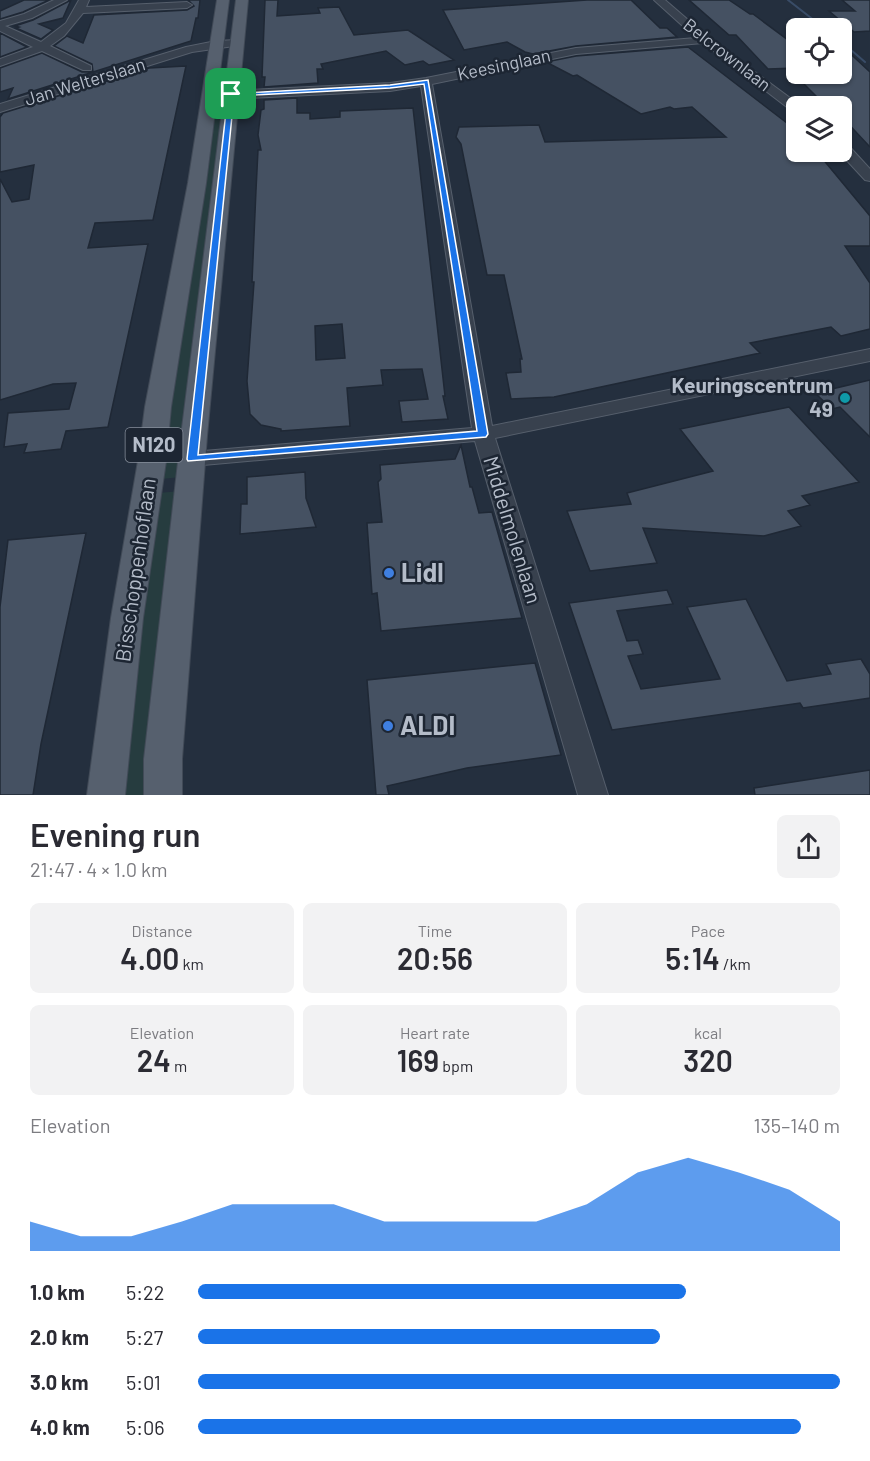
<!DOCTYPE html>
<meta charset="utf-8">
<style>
:root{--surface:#fff;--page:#f2f2f3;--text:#2b2b33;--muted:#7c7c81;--accent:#1a73e8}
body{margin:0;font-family:Barlow,sans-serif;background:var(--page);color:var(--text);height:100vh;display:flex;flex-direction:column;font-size:22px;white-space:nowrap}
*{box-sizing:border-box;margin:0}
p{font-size:20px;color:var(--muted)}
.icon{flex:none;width:33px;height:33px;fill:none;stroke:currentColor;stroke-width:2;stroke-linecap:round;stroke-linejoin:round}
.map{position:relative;height:795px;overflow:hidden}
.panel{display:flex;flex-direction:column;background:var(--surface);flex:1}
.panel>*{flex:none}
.buttons{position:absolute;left:786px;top:18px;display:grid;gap:12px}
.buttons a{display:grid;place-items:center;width:66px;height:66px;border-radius:9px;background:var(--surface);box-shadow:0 2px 4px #0004;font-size:30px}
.pin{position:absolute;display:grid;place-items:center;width:51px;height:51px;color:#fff;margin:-26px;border-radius:12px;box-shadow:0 3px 9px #0006}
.round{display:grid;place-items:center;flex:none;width:63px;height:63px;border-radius:9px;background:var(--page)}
.summary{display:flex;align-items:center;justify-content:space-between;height:102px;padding:0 30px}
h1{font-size:33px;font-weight:600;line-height:45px}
.figures{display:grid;grid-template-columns:repeat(3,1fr);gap:9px;height:102px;padding:6px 30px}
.figures div{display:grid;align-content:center;border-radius:9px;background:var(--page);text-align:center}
.figures b{font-size:30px;font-weight:600}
.figures small{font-size:16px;font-weight:400}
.figures p{font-size:16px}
.chart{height:168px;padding:12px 30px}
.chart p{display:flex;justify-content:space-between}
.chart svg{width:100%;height:108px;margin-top:6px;fill:var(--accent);opacity:.7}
ul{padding:0 30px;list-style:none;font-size:20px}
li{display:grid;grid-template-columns:96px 72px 1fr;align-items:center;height:45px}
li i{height:15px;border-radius:8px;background:var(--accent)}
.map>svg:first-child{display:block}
.green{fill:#263c3f}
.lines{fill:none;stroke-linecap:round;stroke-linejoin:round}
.stream{stroke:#394c67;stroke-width:2}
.building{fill:#455162;stroke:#1f2835;stroke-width:1.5;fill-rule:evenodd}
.minor-casing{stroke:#565f6c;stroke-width:2}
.major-casing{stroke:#414a57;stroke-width:2}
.minor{fill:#38414e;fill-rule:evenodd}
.major{fill:#56606e;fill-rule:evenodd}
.route{fill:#1a73e8;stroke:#fff;stroke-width:1.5;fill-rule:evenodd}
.culture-dot{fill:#0f9aa8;stroke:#1d2633;stroke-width:2}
.shop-dot{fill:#3f7fe0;stroke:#1d2633;stroke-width:2}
.labels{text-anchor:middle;stroke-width:5;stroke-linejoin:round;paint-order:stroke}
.far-street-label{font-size:18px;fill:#b4bcc9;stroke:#1d2633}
.shield{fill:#1d2633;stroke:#878f9c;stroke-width:1.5}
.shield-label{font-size:20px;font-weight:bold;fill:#b4bcc9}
.poi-label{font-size:21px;font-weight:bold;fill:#b4bcc9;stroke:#1d2633;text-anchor:end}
.street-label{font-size:21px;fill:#b4bcc9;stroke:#1d2633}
.near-poi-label{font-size:26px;font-weight:bold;fill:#b4bcc9;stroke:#1d2633;text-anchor:start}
</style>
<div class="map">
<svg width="870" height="795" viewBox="0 0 870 795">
<rect width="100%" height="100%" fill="#242f3e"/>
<path class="green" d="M225,107l-37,323 -22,2 47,-324z
M184,443l-3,34 -20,2 3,-34z
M181,491l-32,304h-33l42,-302z"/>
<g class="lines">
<path class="stream" d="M788,0l36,28
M844,44l21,18"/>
</g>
<path class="building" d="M24,0h25l-26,12 -23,7v-8z
M71,0l-8,18 -24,6 14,6 -12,9 -25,-11 3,-1 -4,-1 18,-6z
M188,0h12l-2,18h-2l-5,23 -183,58 5,-11 -13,4v-24l42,-15 40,19h11l-1,-8 -38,-18 13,-10 16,7 11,-28 93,-5 7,-4z
M265,0h13l-1,16 43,-3 -2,-5 21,-1 15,28 54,-5 46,30 -25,5 -6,-4 -18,4 -19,-14 -65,13 2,5h-6l1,14 -54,4 1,-10h-3z
M587,0h44l29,28h7l10,9 -101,9 -43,8 -8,-2 -18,-10 -43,8 -21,-40z
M689,0h40l21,14h3l43,32v22l-28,1 -32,-34h-7z
M842,0h28v31l-16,1 -25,-21h26z
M0,33l27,14 -27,10z
M842,46l28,26v75l-28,-30v-11h-16l-24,-24 40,-1z
M688,47l108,83v22h21l53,64v30h-25l25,37v46l-29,7 -10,-9 -81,16 10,10 -206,44 -43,2 -5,-26 15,-1 -1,-13h2l-18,-84h-17l-26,-131 -5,-7 3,-10 80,-2 6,17 181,-5 -34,-30 -18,2 -4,-2 -29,7 -64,-39 -4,1 -27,-14 30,-6z
M186,66l-33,154 -58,3 -7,25 60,-4 -40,183 -42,4 -5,18 -37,4 3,-9 -23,3 4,-34 61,-4 7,-26 -23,1 -53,16v-221l12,23 17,-3 5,-34 -34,7v-55l3,-4 146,-45z
M297,98v15h13v6l30,-2v-6l73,-3 32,288h-2l5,23 -46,3 -3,-21 29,-2 -6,-30 -41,1 2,15 -36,3 3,38 -69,5v-2l-20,-4 -11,-11 -3,-33 7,-99h-2l4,-92 2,-40h3l-3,-15 3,-25 3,-1v-9zM342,324l3,34 -29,2 -1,-34z
M870,380v57l-30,-30 -8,2 -17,-16z
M789,407l70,75 -57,14 8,9 -22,6 13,15 -37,10 -121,-8 14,35 -67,8 -23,-60 64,-7 -4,-11 86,-22 -33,-42z
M461,445l9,42h2l7,26 13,-1 30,106 -141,13 -4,-38 -5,1 -5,-71 15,-1 -4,-40 3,-3 -1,-14 75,-6z
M305,472l1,26 10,29 -76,7 1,-30h6v-27z
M86,533l-45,211 -8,51h-33v-188l8,-67z
M667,590l6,14 -56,7 10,30 11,-1 5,14 -15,2 13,33 79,-10 -33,-72 59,-8 41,82 44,-7 -5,-10 35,-5 9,15v24l-67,10 -3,-5 -188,27 -43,-127z
M535,663l26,92 -94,13 -80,18 2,9h-13l-9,-115z
M870,770v25h-115l-1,-7z"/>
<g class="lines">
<g class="minor-casing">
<path id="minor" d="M54,0h13l-35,18 -27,8 36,16 25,-19 13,-23h10l-3,7 101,-5 5,3 -5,3 -104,5 -19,23 -14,10 41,20v4h-8l-41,-19 -42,15v-7l33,-12 -33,-16v-10l24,-7z
M654,0h11l44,38 92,68h-5v6l-4,-1 -89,-68 -127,11 -144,30 60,342 378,-77v12l-375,77 113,357h-30l-103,-354 -283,25 -7,-2 -4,-5 4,-5 7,-2 280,-24 -51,-342 -31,5 -182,9 -6,-4 6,-4 182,-9 36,-5 150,-30 120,-10z
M237,40l5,3 -1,2 -49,7 -192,60v-8l186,-57 30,-6z
M842,143l5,1 23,25v12l-5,-1 -26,-28h3z"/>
</g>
<g class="major-casing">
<path id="major" d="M217,0h12l-23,183 -35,224 -5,54 -23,157 -18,177h-38l24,-177 27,-157 7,-54 43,-224z
M236,0h12l-41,436 -25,323v36h-38v-36l37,-323z"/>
</g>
<use href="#minor" class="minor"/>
<use href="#major" class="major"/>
</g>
<path class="route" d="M428,80l60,354 -2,3 -298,24 -1,-2 41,-365 162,-9zM424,84l53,347 -279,24 36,-359 156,-8z"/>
<circle class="culture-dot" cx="845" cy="398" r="6"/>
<g class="shop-dot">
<circle cx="389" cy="573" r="6"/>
<circle cx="388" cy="726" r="6"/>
</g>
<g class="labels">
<g class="far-street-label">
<text transform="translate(727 55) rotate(38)" y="6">Belcrownlaan</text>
<text transform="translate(504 65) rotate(-12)" y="6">Keesinglaan</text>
<text transform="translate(85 82) rotate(-17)" y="6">Jan Welterslaan</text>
</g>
<rect class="shield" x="125.5" y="428" width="57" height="34" rx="4.5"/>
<g class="shield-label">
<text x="154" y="452">N120</text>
</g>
<g class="poi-label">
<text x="833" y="393">Keuringscentrum<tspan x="833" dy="24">49</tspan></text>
</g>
<g class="street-label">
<text transform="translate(512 530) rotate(73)" y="7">Middelmolenlaan</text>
<text transform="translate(136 570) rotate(-82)" y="7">Bisschoppenhoflaan</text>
</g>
<g class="near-poi-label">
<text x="401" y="582">Lidl</text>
<text x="400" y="735">ALDI</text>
</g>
</g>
</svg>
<div class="buttons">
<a><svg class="icon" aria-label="locate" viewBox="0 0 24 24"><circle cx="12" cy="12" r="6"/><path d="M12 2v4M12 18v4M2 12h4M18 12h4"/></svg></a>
<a><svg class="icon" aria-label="layers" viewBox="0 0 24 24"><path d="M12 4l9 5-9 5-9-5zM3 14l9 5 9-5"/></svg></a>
</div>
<div class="pin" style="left:231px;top:94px;background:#1e9e55"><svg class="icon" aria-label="arrive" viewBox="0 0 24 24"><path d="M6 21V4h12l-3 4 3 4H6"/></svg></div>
</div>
<section class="panel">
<div class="summary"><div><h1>Evening run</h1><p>21:47 · 4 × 1.0 km</p></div><a class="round"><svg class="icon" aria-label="share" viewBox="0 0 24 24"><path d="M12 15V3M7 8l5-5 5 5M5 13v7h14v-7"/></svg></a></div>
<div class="figures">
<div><p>Distance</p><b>4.00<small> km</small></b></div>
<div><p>Time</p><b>20:56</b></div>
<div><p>Pace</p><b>5:14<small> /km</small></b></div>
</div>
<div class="figures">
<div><p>Elevation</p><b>24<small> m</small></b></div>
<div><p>Heart rate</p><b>169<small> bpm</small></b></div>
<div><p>kcal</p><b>320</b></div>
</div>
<div class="chart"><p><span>Elevation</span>135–140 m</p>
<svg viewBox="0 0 160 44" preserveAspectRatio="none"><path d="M0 44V32L10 38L20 38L30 32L40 25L50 25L60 25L70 32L80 32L90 32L100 32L110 25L120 12L130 6L140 12L150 19L160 32V44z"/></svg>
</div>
<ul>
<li><b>1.0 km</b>5:22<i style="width:76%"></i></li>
<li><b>2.0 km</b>5:27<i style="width:72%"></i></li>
<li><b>3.0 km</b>5:01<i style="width:100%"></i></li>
<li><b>4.0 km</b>5:06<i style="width:94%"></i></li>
</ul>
</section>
